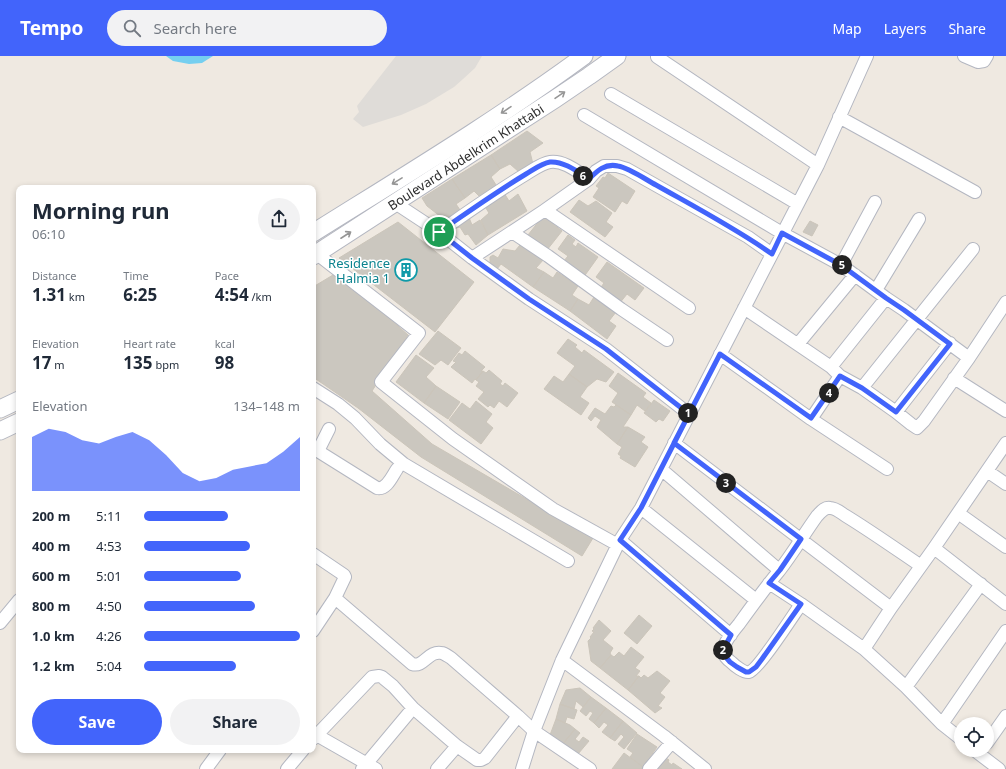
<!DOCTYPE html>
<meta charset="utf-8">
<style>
:root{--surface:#fff;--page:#f2f2f3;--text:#1f2937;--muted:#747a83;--accent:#4264fb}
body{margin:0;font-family:"Noto Sans",sans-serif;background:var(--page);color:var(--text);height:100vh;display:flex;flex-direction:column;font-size:15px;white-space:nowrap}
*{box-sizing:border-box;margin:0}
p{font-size:13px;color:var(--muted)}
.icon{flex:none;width:22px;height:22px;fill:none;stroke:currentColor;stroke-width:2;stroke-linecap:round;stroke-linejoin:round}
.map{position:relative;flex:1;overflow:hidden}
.side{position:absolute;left:16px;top:129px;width:300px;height:568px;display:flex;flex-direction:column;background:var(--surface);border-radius:8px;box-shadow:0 2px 6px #0003}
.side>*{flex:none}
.tools{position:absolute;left:954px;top:661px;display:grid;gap:8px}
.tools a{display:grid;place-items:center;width:40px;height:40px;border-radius:50%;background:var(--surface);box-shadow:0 2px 6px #0003;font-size:20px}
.pin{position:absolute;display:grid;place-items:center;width:34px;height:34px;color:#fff;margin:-17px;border:2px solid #fff;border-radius:50%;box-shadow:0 1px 4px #0007}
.km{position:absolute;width:20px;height:20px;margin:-10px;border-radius:50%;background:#222;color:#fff;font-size:11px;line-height:20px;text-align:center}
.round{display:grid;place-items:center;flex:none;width:42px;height:42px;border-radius:21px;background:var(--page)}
.overview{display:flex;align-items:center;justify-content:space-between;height:68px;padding:0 16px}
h1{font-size:22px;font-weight:700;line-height:30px}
.figures{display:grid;grid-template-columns:repeat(3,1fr);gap:6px;height:68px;padding:4px 16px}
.figures div{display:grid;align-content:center}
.figures b{font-size:17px;font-weight:700}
.figures small{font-size:11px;font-weight:400}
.figures p{font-size:11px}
.chart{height:112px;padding:8px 16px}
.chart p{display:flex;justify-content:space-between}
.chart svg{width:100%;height:72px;margin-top:4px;fill:var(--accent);opacity:.7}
.action{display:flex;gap:8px;margin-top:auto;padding:8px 16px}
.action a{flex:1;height:46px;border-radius:24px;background:var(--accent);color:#fff;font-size:16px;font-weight:700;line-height:46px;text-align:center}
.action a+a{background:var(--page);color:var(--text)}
ul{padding:0 16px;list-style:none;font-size:13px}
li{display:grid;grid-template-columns:64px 48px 1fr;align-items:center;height:30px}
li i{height:10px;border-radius:5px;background:var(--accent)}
header{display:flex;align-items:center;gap:24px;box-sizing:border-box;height:56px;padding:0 20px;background:var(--accent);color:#fff}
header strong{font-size:19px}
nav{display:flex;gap:22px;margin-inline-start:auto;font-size:14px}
.search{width:280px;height:36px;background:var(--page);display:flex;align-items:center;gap:10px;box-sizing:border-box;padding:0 14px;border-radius:22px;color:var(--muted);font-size:15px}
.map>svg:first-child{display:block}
.plaza{fill:#dfdcd8}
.water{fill:#75cff0}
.building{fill:#cbc7bf;stroke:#cbc5ba}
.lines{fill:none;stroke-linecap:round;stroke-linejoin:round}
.street-casing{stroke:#b4b7c1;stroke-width:14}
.secondary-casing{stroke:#b4b7c1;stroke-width:19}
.street{stroke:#fff;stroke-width:12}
.secondary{stroke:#fff;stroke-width:17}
.oneway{stroke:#969696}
.route-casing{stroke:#fff;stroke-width:8}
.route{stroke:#4264fb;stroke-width:5}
.labels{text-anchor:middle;stroke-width:3;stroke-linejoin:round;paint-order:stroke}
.street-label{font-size:13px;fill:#2e2e2e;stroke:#fff}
.culture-label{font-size:13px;fill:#0d838f;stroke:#fff;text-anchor:end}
</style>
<header>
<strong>Tempo</strong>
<div class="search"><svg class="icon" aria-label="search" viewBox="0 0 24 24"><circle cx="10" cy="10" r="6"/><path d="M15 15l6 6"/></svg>Search here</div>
<nav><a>Map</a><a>Layers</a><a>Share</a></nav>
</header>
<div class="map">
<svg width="1006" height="713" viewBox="0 0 1006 713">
<rect width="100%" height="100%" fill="#efe9e1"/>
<path class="plaza" d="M396,0h86l-7,12 -12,11 -9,8 -28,17 -25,11 -38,12 -10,-8 6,-7 -2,-6z"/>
<path class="water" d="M166,0h47l-11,7 -13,1 -16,-3z"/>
<path class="building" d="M527,75l16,12 -13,9 3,12 -14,8 -9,-8 -10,5 -9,-14z
M491,99l9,14 -9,8 7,11 -18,9 -6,-6 -9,7 -13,-19z
M608,117l27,18 -8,13 -5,-3 -7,11 -22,-15 6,-9 -3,-2 7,-9 2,1z
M452,123l13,19 -9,6 6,9 -12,9 -5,-2 -18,-14 -5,-8z
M504,137l5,8 9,-7 9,17 -39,24 -7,-15 8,-7 -5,-8z
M579,144l9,6 8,-5 16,12 -6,9 7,5 -8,10 -35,-25z
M468,159l4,10 8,-5 8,15 -12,10 -8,-11 -3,1 -5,-8 -4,1 -2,-4z
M543,160l19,15 -15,19 -19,-15z
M810,165l8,4 -6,11 -9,-4z
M398,166l76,60 -39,50 -96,-74z
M568,179l7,5 -3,4 4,3 2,-4 20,14 -15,21 -20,-16 5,-6 -10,-7z
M520,189l3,3 1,-2 20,13 -8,9 8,4 -11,15 -32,-23 -4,5 -7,-6v-6l3,-2 5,3 5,-9 12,2z
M607,206l37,26 -9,12 -8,-6 -8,10 -20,-14 5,-7 -8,-6z
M338,216l70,63 -36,56 60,53 161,94 -11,18 -161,-99 -63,-49 -45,-31v-90z
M544,216l9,6 4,-6 21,14 -6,9 6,4 -8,12 -37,-24z
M594,241l22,15 -7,9 7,5 -9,13 -37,-28 8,-12 11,6z
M438,275l23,17 -13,17 -7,-5 -6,5 -16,-11z
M568,283l9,6 -2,2 7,6 2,-3 30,22 -8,10 -9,-3 -10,8 -18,-13 6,-8 -18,-13z
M465,295l20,16 -4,4h2l-7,9 -1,-1 -3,4 -21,-16 5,-5 -3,-1 6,-8 3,2z
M416,299l18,13 -8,9 10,9 -12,17 -28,-21z
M489,314l13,11 -2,3 3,2 2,-3 13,10 -11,14 -8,-6 -5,7 -4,-3 -2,2 -10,-8 6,-7 -8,-6 3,-4 -3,-2 7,-9 3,2z
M618,317l28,20 -3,4 8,6 -6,8 -8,-6 -6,10 -19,-13 6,-9 -9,-7z
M569,318l18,13 -7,10 9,6 -8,12 -37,-26 10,-13 9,6z
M436,330l24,16 -12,17 -24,-16z
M654,344l16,11 -7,10 -4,-2 -3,3 -12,-9z
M476,345l16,13 -6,8 7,6 -12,16 -32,-24 13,-17 8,6z
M616,349l15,10 -8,12h5l-11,17 -20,-17 4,-7 -6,-4 -4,5 -3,-3 7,-10 10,6 6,-8 3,1z
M628,371l17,10 -4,5 7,5 -13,20 -15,-9 1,-2 -3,-2 4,-7 -5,-3z
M639,559l13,11 -15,18 -13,-11z
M599,564l12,11 -8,9 10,8 -3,5 1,2 -11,13 -9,-7 -3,-20 3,-3 -1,-1 4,-5 -2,-1 2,-2 -1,-1z
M631,591l13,10 -9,11 5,3 -4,5h3l-11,14 -28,-22 11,-13 3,2 5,-5 5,4z
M657,615l13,10 -10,12 5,4 -7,9 4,2 -7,5 -27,-23 11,-14 2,2 3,-3 4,3z
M580,632l11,9 -8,10 -7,-6 -2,8 -14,-5 6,-14z
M591,641l15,11 -12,15 -5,-4 4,-6 -3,-2 -4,5 -6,-5z
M560,648l17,6 -3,9 -7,-2 -2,6 -9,-4z
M606,652l17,13 -13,17 -8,-6 6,-7 -4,-3 -5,6 -5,-5z
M556,663l14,6 5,4 -13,16 -12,-10z
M623,665l14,12 -13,16 -6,-5 6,-7 -3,-3 -6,7 -5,-3z
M575,673l5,4 -5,6 4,3 4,-5 6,4 -11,13 -16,-9z
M637,678l20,13 -14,20 -13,-10 3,-4 -6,-4z
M624,697l19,14 -2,2h-29z
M666,702l3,2 -1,2 4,3 1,-2 9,6h-27l3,-4 2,1z"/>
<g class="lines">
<g class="street-casing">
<path id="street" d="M964,0l14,6 6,-1 3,-5
M657,1l161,108
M611,38l187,110
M584,59l198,118 59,32 45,33 18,12 65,48
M839,61l136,75
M395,147l44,29 33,26 57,41 77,50 83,65
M545,154l144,98
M439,176c29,-20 57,-40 87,-58 7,-4 16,-11 24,-12 14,-2 28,10 39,17
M512,176l36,24 73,53 46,31
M317,198l102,79 -38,49 72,57 100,70 65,36
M472,202l73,-48 44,-31 7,-8 8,-5h13l10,3 55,31 66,37 24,17
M841,209l34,-63
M876,234l43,-71
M744,252l87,59 9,9 22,12 34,24 15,12 6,4 7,-7 45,-63 37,-56
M798,288l57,-69
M720,298l91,65 76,50
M831,311l55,-69
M954,322l52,33
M313,332l25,16 17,14 25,26 24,20 164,97
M862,332l111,-139
M896,356l54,-69
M811,363l29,-43
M674,387l217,165
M313,392l64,40c10,2 15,-12 20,-19
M318,395l11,-22
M661,413l118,101
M987,415l19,13
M641,452l115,92
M958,457l48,34
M620,484l111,95
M934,492l72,56
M313,498l31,21 1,2 -10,21
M769,527l32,21 63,45 42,38 36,37 19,15
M801,548c-7,10 -43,66 -52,68 -5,1 -14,-6 -18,-10 -3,-2 -8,-7 -8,-12 1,-8 11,-20 16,-26 13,-18 26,-36 40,-53 14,-18 25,-37 38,-55 4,-4 7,-9 13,-8 6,0 11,5 16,8 26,16 50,33 75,50
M0,567l19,-23
M313,575l22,-33 77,66c12,4 16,-14 30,-11 3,1 6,3 9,5l67,58 16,15 56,38
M864,593l27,-41 43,-60 72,-105
M562,604l102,76 41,33
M906,631l75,-103
M942,668l64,-93
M313,677l63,36
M313,683l59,-62 7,-1 3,1 11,9 20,22 44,38 20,14h4l4,-2 33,-42
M987,687l19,-27
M974,694l25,19
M206,713l14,-19
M287,713l16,-19
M362,713l51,-61
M437,713l20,-23
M522,713l12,-38 28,-71 58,-120 21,-32 177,-343 49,-109
M649,713l23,-27"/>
</g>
<g class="secondary-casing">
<g id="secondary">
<path d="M313,177c91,-57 184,-113 271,-177"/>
<path id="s1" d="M313,200l242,-157 34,-23 28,-20"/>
<path d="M0,353l19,-9"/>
<path d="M0,375l19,-9"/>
</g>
</g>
<use href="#street" class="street"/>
<use href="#secondary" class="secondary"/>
</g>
<defs><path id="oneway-shaft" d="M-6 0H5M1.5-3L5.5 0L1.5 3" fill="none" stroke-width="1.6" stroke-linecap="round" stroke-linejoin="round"/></defs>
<g class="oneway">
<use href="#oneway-shaft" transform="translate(560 39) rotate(-34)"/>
<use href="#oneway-shaft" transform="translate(506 54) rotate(146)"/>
<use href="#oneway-shaft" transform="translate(397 125) rotate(148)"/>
<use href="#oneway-shaft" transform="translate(346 179) rotate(-33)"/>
</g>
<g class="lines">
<g class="route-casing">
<path id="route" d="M439,176l33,26 57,41 77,50 83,65 -48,94 -21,32 111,95 -8,15 1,5 6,7 7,5 9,5h3l7,-5 6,-8 39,-55 -32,-21 11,-13 21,-31 -127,-96 46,-89 91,64 29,-42 22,12 34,24 54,-68 -46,-34 -18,-12 -45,-33 -59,-32 -10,21c-37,-26 -77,-47 -116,-69 -11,-6 -27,-17 -38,-19 -13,-3 -21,5 -29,13 -11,-7 -25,-18 -39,-17 -8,1 -17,8 -24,12 -30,18 -58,38 -87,58"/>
</g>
<use href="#route" class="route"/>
</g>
<defs>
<g id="building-ring" transform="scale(1.15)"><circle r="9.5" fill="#fff" stroke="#0f9aa8" stroke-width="1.5"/><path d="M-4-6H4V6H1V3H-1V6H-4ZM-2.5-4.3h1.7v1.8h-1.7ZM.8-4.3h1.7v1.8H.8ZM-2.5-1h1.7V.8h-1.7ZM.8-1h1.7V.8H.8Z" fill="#0f9aa8"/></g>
</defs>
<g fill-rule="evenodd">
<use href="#building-ring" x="406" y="214"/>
</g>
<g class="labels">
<g class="street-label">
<text dy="5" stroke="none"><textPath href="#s1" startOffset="182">Boulevard Abdelkrim Khattabi</textPath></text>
</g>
<g class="culture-label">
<text x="390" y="212">Residence<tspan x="390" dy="15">Halmia 1</tspan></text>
</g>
</g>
</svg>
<div class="tools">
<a><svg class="icon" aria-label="locate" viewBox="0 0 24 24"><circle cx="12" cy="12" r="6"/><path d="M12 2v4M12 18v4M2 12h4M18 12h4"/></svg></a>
</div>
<div class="pin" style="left:439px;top:176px;background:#1e9e55"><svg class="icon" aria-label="arrive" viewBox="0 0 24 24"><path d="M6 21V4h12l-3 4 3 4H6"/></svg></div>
<b class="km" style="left:688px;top:357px">1</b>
<b class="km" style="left:723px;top:594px">2</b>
<b class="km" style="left:726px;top:427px">3</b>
<b class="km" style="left:829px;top:337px">4</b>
<b class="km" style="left:842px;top:209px">5</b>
<b class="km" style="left:583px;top:120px">6</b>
<section class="side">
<div class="overview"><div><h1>Morning run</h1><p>06:10</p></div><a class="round"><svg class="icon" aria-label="share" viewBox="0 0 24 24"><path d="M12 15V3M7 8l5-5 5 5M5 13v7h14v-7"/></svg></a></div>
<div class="figures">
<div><p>Distance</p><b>1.31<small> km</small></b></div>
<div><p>Time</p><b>6:25</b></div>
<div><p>Pace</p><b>4:54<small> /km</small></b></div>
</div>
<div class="figures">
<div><p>Elevation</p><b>17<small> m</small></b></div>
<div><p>Heart rate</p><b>135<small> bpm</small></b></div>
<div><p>kcal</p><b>98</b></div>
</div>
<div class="chart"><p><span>Elevation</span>134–148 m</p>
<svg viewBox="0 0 160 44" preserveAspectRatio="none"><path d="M0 44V11L10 6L20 8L30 13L40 15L50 11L60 8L70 13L80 22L90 33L100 38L110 36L120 31L130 29L140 27L150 20L160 11V44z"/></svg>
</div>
<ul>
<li><b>200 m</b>5:11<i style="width:54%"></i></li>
<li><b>400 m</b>4:53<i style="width:68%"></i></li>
<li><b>600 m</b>5:01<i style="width:62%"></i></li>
<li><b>800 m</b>4:50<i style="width:71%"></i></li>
<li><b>1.0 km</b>4:26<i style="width:100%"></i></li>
<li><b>1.2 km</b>5:04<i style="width:59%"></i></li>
</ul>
<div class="action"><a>Save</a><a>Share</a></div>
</section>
</div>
